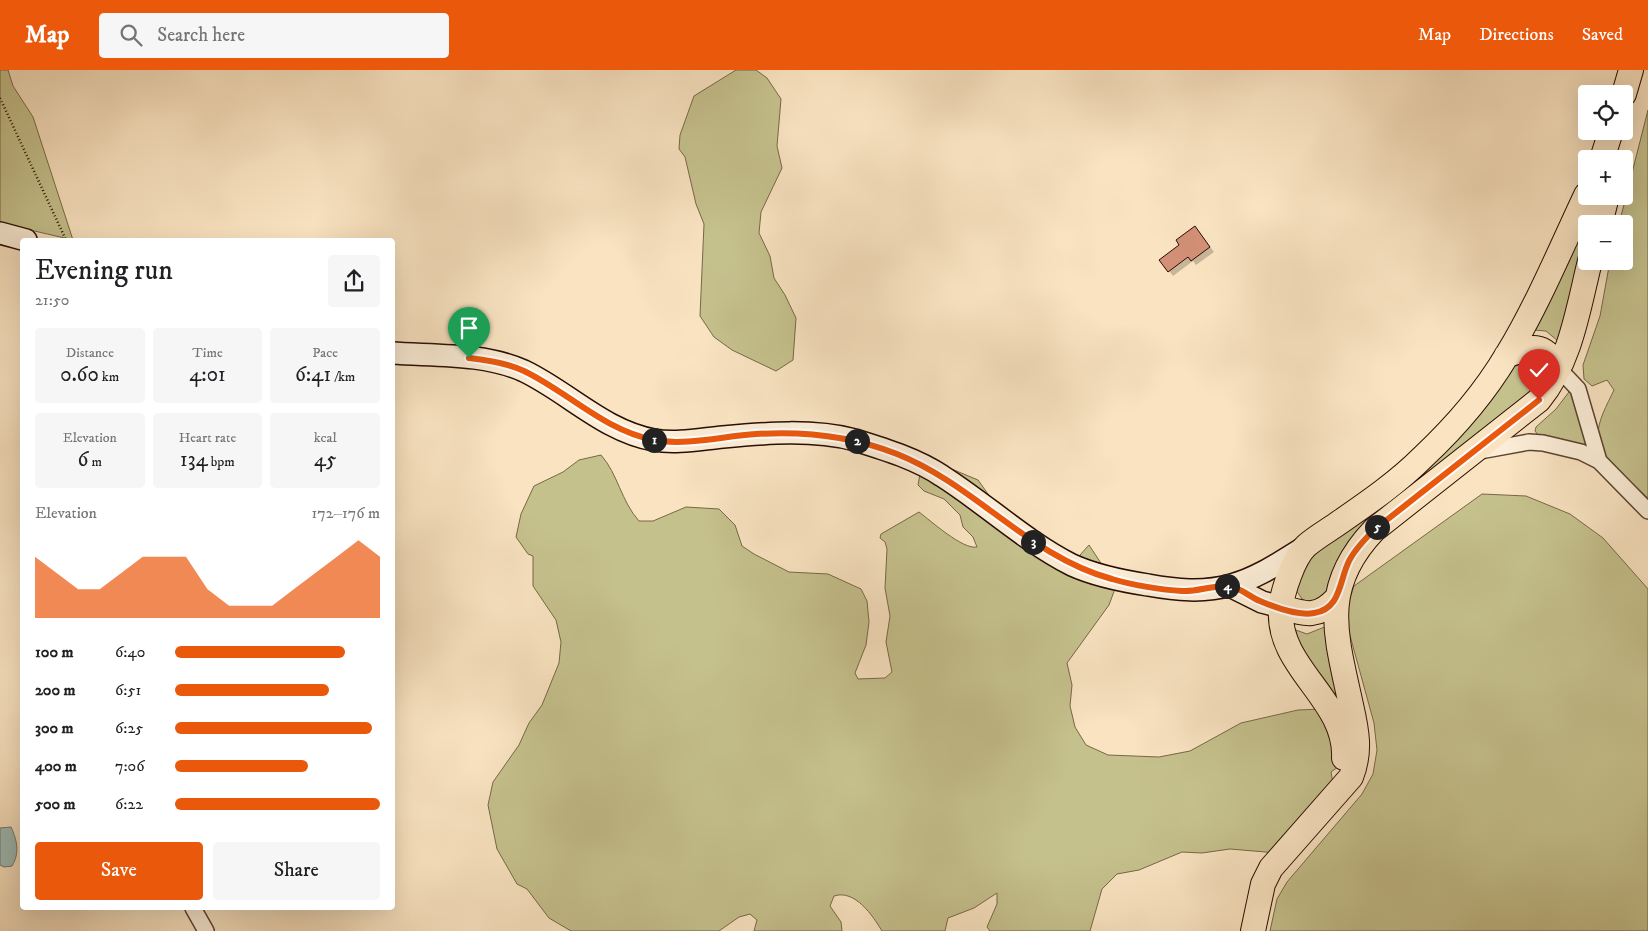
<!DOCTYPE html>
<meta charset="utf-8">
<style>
:root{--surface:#fff;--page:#f6f6f6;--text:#202124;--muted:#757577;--accent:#ea580c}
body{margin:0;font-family:"IM FELL DW Pica",serif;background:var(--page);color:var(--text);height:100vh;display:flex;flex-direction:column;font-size:19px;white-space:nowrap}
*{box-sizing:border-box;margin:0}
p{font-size:16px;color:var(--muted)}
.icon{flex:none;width:28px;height:28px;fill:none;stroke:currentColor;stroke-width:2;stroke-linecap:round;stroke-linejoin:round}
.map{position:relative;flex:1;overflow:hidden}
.panel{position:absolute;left:20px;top:168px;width:375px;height:672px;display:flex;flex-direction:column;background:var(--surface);border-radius:5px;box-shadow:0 5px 20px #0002}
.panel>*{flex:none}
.fabs{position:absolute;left:1578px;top:15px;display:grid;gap:10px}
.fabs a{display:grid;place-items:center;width:55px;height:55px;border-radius:5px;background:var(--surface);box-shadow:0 5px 20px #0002;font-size:25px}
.pin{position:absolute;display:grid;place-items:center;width:42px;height:42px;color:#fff;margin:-51px -21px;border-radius:50% 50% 50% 0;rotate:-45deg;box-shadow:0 0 5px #0007}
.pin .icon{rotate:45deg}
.km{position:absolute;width:25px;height:25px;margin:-12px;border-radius:50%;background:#222;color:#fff;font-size:14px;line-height:25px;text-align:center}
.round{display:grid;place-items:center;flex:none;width:52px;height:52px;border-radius:5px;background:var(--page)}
.headline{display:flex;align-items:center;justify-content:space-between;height:85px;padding:0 15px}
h1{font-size:28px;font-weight:600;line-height:38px}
.metrics{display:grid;grid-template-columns:repeat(3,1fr);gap:8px;height:85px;padding:5px 15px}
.metrics div{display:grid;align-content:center;border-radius:5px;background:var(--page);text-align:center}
.metrics b{font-size:21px;font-weight:600}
.metrics small{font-size:14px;font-weight:400}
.metrics p{font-size:14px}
.chart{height:140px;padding:10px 15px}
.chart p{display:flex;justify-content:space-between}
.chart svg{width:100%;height:90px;margin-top:5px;fill:var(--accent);opacity:.7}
.button{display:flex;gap:10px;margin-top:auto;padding:10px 15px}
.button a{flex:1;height:58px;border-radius:5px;background:var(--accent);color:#fff;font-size:20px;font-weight:600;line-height:58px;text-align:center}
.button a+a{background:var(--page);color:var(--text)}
ul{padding:0 15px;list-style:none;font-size:16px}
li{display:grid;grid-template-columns:80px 60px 1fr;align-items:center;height:38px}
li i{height:12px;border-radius:6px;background:var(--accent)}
header{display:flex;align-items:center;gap:30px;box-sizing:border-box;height:70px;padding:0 25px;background:var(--accent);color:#fff}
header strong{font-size:24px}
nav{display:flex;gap:28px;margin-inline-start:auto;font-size:18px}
.search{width:350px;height:45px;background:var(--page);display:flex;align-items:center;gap:12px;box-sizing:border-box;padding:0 18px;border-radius:5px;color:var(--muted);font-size:19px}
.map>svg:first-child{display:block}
.green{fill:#c5c18d;stroke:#786746}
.water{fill:#9ebdb8;stroke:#70776e}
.shadow{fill:#0003}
.building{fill:#d39077;stroke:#2a0d00}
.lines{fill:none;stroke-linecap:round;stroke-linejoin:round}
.minor-casing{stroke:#5e4230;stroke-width:18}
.secondary-casing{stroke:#2a0d00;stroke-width:24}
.primary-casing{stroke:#2a0d00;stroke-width:26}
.path{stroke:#2a0d00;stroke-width:2.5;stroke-dasharray:1 2.5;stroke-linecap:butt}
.minor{stroke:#fbedd7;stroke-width:15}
.secondary{stroke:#fbedd7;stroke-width:21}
.primary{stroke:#f9e3c1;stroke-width:24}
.route-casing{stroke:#fff;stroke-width:10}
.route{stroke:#ea580c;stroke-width:6}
</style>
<header>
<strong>Map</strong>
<div class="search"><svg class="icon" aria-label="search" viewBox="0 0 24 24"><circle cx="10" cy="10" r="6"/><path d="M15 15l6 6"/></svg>Search here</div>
<nav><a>Map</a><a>Directions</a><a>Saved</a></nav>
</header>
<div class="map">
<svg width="1648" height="861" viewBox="0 0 1648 861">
<rect width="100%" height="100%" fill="#f9e3c1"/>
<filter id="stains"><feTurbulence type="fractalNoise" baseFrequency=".004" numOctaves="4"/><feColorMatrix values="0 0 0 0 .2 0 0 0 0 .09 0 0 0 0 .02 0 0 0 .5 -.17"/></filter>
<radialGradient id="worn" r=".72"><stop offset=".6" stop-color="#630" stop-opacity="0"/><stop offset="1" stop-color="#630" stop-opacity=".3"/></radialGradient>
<path class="green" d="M0,0h8l5,16 20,31 40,123 -73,-17z
M736,0h20l11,8 14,21 -4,47 5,22 -21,44 -2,21 11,23 4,22 11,17 11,23 -3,42 -17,11 -44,-21 -18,-13 -14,-21 4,-92 -8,-20 -11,-47 -6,-8 1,-14 14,-39z
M1648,40v388c-13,-13 -49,-41 -50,-60 -1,-17 9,-33 16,-48l-7,-10 -15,6 -8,-7 -1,-14 17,-49 10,-55h14v-37h-5z
M1597,126l-3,28h-8v31l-28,86 -12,-10 -13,-1z
M1515,286l28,5 3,11 -1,10 -176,143 -38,69 -21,9 -8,-4 -6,-9 6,-26z
M1569,322l3,1 15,48 -2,4 -6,1 -41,-11 -3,-4 1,-4 20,-18z
M601,385c17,19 20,46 38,66h14l33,-14 33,2 16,16 7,21 12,8 35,18 39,2 33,15 6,12 2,21 -3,23 -11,28 3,6 27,-1 7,-6 -6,-30 4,-26 -5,-28 2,-39 -2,-7 -5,-4 1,-4 38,-22c12,9 44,38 58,35l-4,-10 -10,-10 -3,-12 -16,-16 -20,-8 -6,-6 2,-11 9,-8 25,4 24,10 35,49 62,41 5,-15 9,-10 27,41 -7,19 -42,58 5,22 -2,21 5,21 11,18 22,10 51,2 31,-6 51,-28 57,-13 24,-1 20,55 -11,8 2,12 -44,70 -59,-5 -28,4 -20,-1 -43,18 -22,4 -15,15 -12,42h-100l-3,-4 10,-23v-11l-23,15 -26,10 -3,13h-63c-9,-15 -27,-42 -48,-35l-4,10 11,16 1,9h-88l3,-11 -7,-6 -11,3 -20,14h-148l-22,-13 -22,-29 -10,-5 -20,-35 -9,-44 5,-23 26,-37 10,-22 13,-18 17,-42 2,-21 -5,-22 -23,-34v-30l-5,-2 -12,-17 5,-23 13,-28 29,-14 16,-12z
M1482,424l44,2 44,18 33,24 45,51v342h-378l7,-32 10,-17 75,-88 11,-20 4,-24 -3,-27 -25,-91 -3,-23 8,-23z
M1327,556l15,77 -49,-56 -3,-19 17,6z"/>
<path class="water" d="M11,757c6,13 9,26 1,39l-8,1 -4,-2v-37z"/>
<path class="shadow" d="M1199,162l15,20 -18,13 -3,-4 -20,15 -12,-16z"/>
<path class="building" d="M1195,156l15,21 -19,14 -3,-4 -20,15 -9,-12 20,-15 -3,-5z"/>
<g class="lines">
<g class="minor-casing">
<path id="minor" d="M1559,299l19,20 21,72
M1480,381l49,-9 14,1 38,9 18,9 49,50
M193,838l13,23"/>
</g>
<g class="secondary-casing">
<path id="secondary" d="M0,163l26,7
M392,283c43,3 92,0 132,18 44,21 80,60 130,69 22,4 47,-1 69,-3 43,-4 90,-8 132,3 29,9 62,19 87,36 44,28 83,65 130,89 24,11 50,16 76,20 28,5 55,8 83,0 27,-7 51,-24 74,-38
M1230,516l32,16 19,5"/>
</g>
<g class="primary-casing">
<path id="primary" d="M1624,24l7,-24
M1602,89l9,-28
M1600,154l7,-28
M1506,286c25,-10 38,-15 53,13
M1281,537c24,7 36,12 55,-8
M1344,688c3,-59 -68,-90 -63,-150 1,-16 13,-51 25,-62 10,-9 23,-16 34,-24 29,-20 58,-40 83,-65 32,-30 62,-65 84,-102 31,-51 54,-107 79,-160
M1253,861l10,-47 8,-16 80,-91c10,-25 6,-46 0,-72 -15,-70 -32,-117 23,-175l165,-130c32,-39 39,-91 51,-139"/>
</g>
<path class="path" d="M0,28l66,142"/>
<use href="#minor" class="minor"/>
<use href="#secondary" class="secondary"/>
<use href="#primary" class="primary"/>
</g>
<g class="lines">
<g class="route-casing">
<path id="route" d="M469,288c19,2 38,5 55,13 44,21 81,60 130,69 33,6 69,-4 102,-6 48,-3 96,2 141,20 78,31 133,103 215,125 20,6 50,11 70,12 15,1 31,-6 46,-5 10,0 22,11 32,15 14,6 39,15 54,12 27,-4 25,-32 35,-52 6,-12 16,-22 25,-31l165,-130"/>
</g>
<use href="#route" class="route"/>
</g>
<rect width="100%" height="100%" filter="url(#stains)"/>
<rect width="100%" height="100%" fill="url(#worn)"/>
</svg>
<div class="fabs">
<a><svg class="icon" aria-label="locate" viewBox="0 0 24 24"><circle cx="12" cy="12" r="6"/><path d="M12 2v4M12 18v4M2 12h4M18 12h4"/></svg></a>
<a>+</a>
<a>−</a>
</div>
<div class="pin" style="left:469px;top:288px;background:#1e9e55"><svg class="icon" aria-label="arrive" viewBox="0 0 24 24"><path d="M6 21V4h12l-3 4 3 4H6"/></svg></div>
<div class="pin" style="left:1539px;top:330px;background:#d93025"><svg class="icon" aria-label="check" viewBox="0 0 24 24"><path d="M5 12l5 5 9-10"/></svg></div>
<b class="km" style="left:654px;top:370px">1</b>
<b class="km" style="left:857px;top:371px">2</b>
<b class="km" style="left:1033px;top:472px">3</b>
<b class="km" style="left:1227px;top:516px">4</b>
<b class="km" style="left:1377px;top:457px">5</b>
<section class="panel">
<div class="headline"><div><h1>Evening run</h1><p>21:50</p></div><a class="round"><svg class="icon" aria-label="share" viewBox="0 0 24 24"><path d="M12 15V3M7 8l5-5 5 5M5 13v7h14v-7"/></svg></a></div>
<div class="metrics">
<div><p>Distance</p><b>0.60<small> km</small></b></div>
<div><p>Time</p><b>4:01</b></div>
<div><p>Pace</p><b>6:41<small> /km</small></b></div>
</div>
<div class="metrics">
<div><p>Elevation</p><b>6<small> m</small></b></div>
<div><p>Heart rate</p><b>134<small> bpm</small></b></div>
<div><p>kcal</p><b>45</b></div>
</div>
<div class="chart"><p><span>Elevation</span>172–176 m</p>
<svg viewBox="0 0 160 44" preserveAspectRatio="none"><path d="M0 44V14L10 22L20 30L30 30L40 22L50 14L60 14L70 14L80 30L90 38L100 38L110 38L120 30L130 22L140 14L150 6L160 14V44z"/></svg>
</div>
<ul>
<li><b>100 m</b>6:40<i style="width:83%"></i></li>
<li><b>200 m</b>6:51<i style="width:75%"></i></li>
<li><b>300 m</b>6:25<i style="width:96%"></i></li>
<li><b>400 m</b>7:06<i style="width:65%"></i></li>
<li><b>500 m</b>6:22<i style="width:100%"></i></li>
</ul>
<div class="button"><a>Save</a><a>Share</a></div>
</section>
</div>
